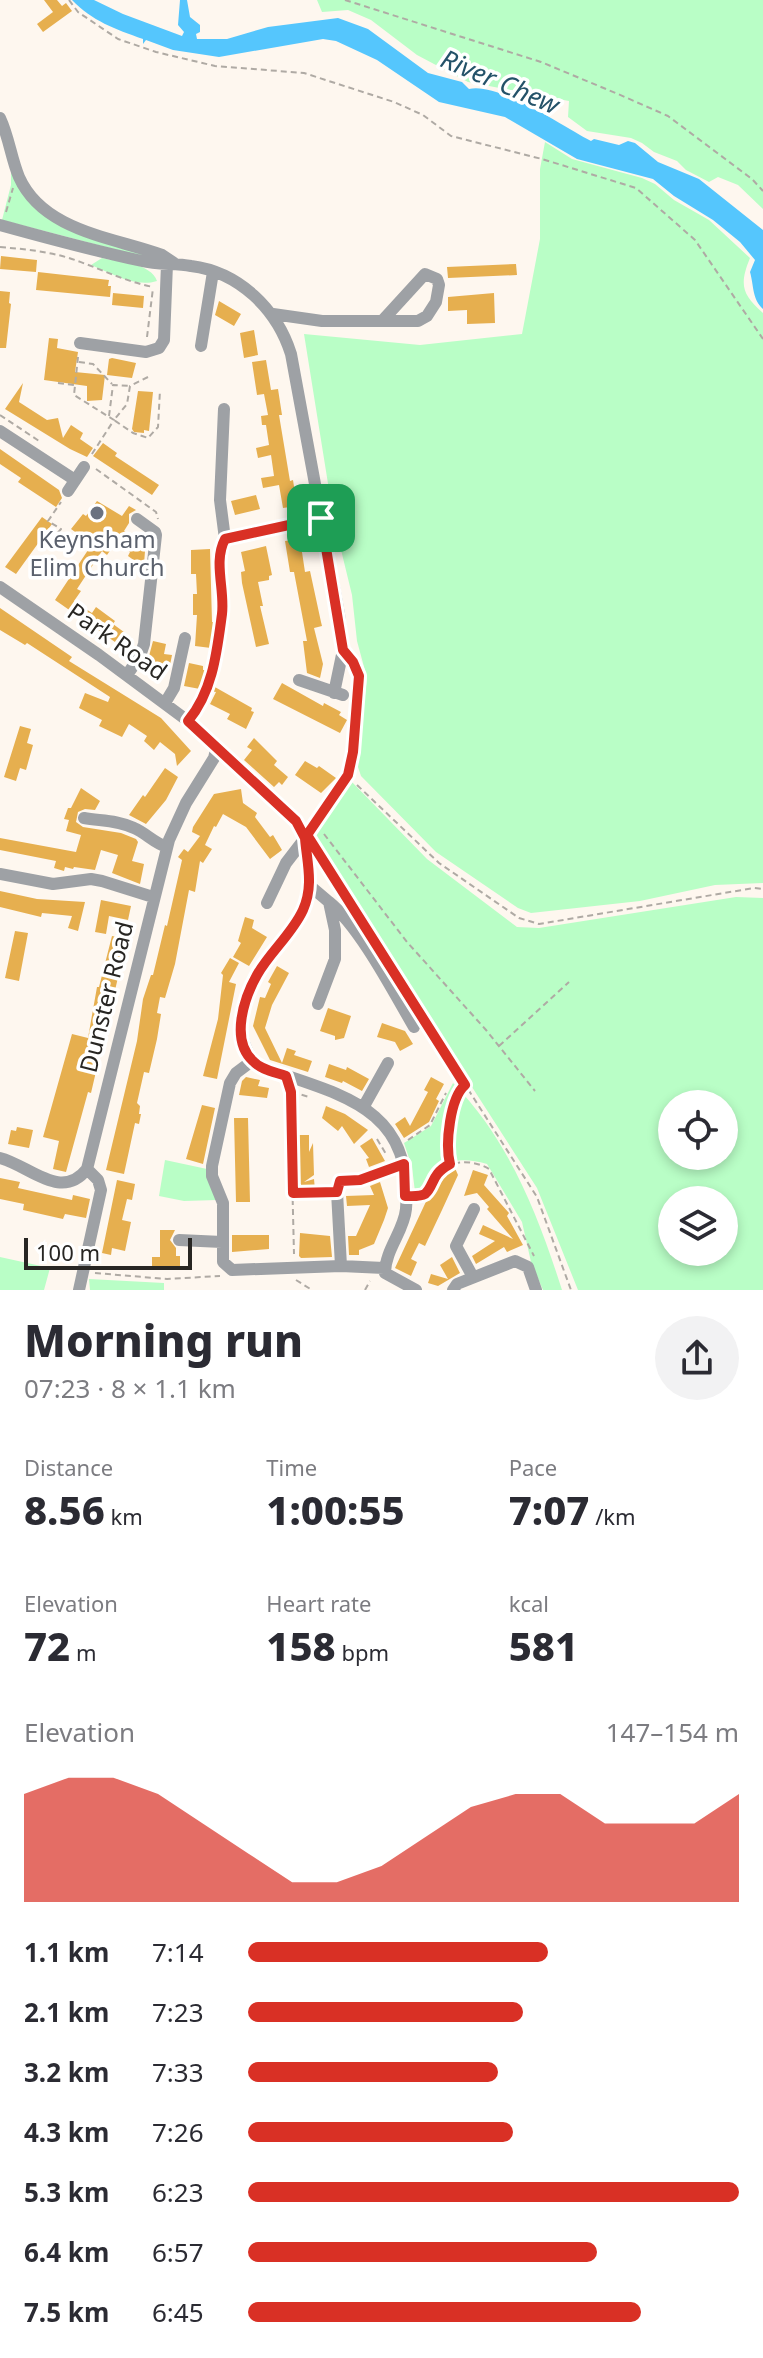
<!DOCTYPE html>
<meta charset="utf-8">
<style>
:root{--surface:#fff;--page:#f2f2f3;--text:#2b2b33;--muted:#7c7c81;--accent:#d93025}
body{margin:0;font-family:"Noto Sans",sans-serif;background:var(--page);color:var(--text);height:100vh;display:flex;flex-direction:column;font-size:30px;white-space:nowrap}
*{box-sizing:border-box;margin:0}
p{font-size:26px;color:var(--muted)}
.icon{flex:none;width:44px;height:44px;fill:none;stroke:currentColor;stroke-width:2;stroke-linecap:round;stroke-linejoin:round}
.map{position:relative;height:1290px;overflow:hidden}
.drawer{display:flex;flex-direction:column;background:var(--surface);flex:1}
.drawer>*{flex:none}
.fabs{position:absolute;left:658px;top:1090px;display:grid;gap:16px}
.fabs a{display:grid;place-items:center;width:80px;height:80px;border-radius:50%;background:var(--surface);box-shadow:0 4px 12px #0003;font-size:40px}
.scale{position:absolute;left:24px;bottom:20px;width:168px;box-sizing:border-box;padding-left:8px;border:4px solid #282623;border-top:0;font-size:22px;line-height:28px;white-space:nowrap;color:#282623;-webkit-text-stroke:6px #fff;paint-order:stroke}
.pin{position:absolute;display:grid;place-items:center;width:68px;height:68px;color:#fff;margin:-34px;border-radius:16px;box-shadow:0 4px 12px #0006}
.round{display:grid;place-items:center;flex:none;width:84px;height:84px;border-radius:42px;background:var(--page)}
.head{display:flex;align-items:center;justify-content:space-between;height:136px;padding:0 24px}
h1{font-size:44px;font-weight:800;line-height:60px}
.metrics{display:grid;grid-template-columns:repeat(3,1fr);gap:12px;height:136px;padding:8px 24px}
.metrics div{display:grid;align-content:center}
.metrics b{font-size:40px;font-weight:800}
.metrics small{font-size:22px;font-weight:400}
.metrics p{font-size:22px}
.chart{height:224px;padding:16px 24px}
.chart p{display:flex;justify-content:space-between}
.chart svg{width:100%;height:144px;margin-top:8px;fill:var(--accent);opacity:.7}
ul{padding:0 24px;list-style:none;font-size:26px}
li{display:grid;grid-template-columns:128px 96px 1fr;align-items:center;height:60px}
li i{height:20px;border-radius:10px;background:var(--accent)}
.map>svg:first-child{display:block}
.green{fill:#b9fec6;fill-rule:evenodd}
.water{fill:#55c6fd}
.building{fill:#e6af4f}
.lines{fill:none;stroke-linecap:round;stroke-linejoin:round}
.path{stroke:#afaaa4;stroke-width:2;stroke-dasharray:6 4;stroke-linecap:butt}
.minor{stroke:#9ea1a5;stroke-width:12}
.route-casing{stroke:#fff;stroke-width:16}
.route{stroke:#d93025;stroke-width:10}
.worship-dot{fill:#6b7280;stroke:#fff;stroke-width:3}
.labels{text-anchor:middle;stroke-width:7;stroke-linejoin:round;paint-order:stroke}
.worship-label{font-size:24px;fill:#5b616d;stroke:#fff}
.street-label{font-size:24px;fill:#282623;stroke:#fff}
.water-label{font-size:26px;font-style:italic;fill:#245269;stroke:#fff}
</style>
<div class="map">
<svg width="763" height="1290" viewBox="0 0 763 1290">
<rect width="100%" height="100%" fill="#fef7ef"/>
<path class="green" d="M317,0h446v209l-25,-24 -20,-8 -9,5 -23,-12 -9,-9 -23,-9 -12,-9 -11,-5 -44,-7 -19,-14 1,-16 -101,-19 -51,-27 -46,-35 -23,-10 -26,2z
M545,142l27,17 70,19 13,6 19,16 35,20 41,38c-11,27 -8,36 13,55v570l-48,2 -75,16 -109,12 -13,-5 -82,-56 -75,-76 -4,-12 10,-86 -10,-37 -5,-46 -18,-74 -30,-187 116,11 102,-11 18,-95v-70z
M11,170l27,41 116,43 -2,5 -150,-39 9,-35z
M102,258c17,4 49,5 55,23 -22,7 -46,-8 -66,-16z
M351,781l76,78 90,68 22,1 197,-31 27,1v392h-185l-41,-102 -226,-351zM672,1104h52v52h-52zM672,1200h52v52h-52z
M453,1083c56,57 85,132 109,207h-19l-12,-28 -9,-40 -35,-58c-33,-9 -47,-2 -64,27l-8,1 -3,-25 -8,-24 27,-17z
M165,1160l42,9 10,31 -33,1 -25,-5z
M0,1257l50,11 -6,22h-44z
M89,1279l75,4v7h-74z"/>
<path class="water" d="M72,0h22l29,14 59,22 2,-4 -6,-7 2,-25h7l3,17 10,8v7l-4,2 1,5h30l41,-12 70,-9 30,11 60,44 34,9 7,7c30,-7 95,38 122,52l3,-2 25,6 9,-4 7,2 23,19 41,17 64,51v79c-11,-10 -9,-23 -13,-37l5,-12 -15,-18 -27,-22 -39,-24 -21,-17 -76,-20 -72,-42 -66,-15 -62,-42 -41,-19 -13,-2 -104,18 -46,-7 -27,-10 -3,4v-5c-28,-10 -51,-18 -71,-39z"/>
<path class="building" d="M44,0h13l5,6 4,-3 6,8 -29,21 -6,-8 16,-12z
M1,256l36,4 -1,12 -36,-3z
M516,264l1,11 -69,3 -1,-11z
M38,272l71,8 -1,6h3l-1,11 -74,-7z
M0,291l10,1 -1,11 2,1 -5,44h-6z
M113,293l31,3 -1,12 -31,-3z
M494,293l1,30 -28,1v-14l-19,1v-14z
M219,301l22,13 -7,12 -19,-11z
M254,330l4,25 -14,3 -4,-25z
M49,338l9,1 -1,9 21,4 -3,20 30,3 -3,25 -15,1v-15l-43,-6z
M112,358l24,5 -4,15 -25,-3 2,-16z
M266,360l5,30 7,-1 4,26h-3l11,66 3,-1 4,26 -14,2 -4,-23 -16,3 -2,-10 13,-2 -3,-21 -13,3 -2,-10 13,-3 -3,-20h-4l-1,-9 7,-1 -4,-21 -7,1 -5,-33z
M23,383l-4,19 28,18 11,-2 5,20 8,-13 12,8 -3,6 13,9 -6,9 -17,-8 -65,-40z
M138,391l15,1 -4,39 -5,-1v3l-10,-1 -2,-3z
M103,443l14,10 -2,3 44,29 -7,10 -59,-39z
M0,449l59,41 3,8 -6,9 -38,-25 3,-4 -21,-14z
M256,495l4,14 -25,6 -4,-14z
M97,501l25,15 7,-10 7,4 -7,4v9l-5,8 15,10 -3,4 9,6 -1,13 -2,2 -14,-10 2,-4 -14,-10 -9,13 -5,-4 -25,38 4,2 -7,10 18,12 4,-6 19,14 -2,3 19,14 -7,11 -70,-49 37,-56 -21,-15 12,-15 3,2z
M42,517l10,7 -36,50 -11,-7z
M300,539l5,33 5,-1 11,51 1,4 -8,2 9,36 -3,14 -13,-5 -4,-32h4l-13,-69h-4l-5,-31z
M266,546l6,29 -3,1v4l-11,2 5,24h-3l9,38 -13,3 -14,-64 -1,-11 4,-1 -4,-19z
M210,549l2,73h2l-3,26 -16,-2 2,-31h-4v-21h4l-1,-20h-5v-24z
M0,608l72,49 -3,4 92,57 30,33 -14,15 -2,-12 -15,-12 -6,8 -10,-9 3,-5 -18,-12 -7,13 -23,-11 3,-6 -23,-12 6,-15 23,9 2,-5 -83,-54 -2,2 -25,-15z
M153,641l13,3 -2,10 8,1 -3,15 -17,-4v-5l-4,-1z
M189,663l14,3v4h5l-2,12 46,26 -1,3 3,1 -8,17 -19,-10 3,-5 -20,-10 6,-12 -32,-6z
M282,683l41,23 1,-3 17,9 -2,3 8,5 -7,13 -67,-34z
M20,726l11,3 -4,14 6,2 -7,25 -6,-2 -4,13 -12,-4z
M254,738l23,23 -3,4 14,12 -6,8 -3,-3 -5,5 -30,-27 8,-10 -5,-3z
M305,761l12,7 2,-2 17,12 -15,15 -26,-18z
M165,768l13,9 -12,23 -20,24 -17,-9 14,-20 2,2z
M81,788l19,13 -5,9 -10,-1 -7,3 -2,10 7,5 38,6 15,6 2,3 -6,19 12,3 -4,20 -28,-11 6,-18 -17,-5 -6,20 -21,-3 -1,2 -8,-2 -1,4 -10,-3 2,-7 -56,-11v-12l76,14 5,-17 -15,-4 3,-11 -5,-1 4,-11h3z
M241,789l2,14 14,10 -2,4 15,20 3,-2 9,15 -12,9 -24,-32 -23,-13 -7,13 -2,-1 -9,19 7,4 -9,14 -3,-2 -5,31 -6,-2 -14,74 -10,34 -5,-1 -3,16 4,1 -4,25 -8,34 -5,-1 -7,31 3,3 -1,8h2l-2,10 -4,-1 -11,51 -18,-4 31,-129 6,-42 8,-24h2l12,-50 2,1 15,-66 -4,-3 6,-8 4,3 12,-16 -8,-4 1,-5 21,-33z
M0,891l37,8 48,3 -7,29 -10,-3 4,-12 -30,-3 -1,4 -41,-10z
M101,900l30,6 -3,14 -19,-4 -3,18 -11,-2z
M245,917l9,3 -2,8 15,9 -18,29 -16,-9 8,-14 -3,-2z
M15,931l13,2 -9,48 -14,-3z
M112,936l15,3 -36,154 -3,-1 -22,80 -13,-3 6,-28 -16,-4 29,-103 16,4 9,-51h2z
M230,958l9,5 -10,19 7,2 -19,95 -14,-3 15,-57 5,-44 -2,-2z
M277,966l12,7 -17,32 -7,23 17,35 5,-15 9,3 -2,4 18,6 -4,11 -38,-12 -17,-34 7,-29 5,1 6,-14 -3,-2z
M328,1008l23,8 -7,22 -9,2v-4l-15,-5z
M382,1023l23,8 8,13 -13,7 -5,-9 -18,-5z
M329,1064l17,6 1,-3 22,12 -7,12 -19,-10 -1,2 -17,-6z
M246,1077l14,3 -2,6 11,2 -2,10 -28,-3 3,-14z
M431,1077l13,7 -8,15 3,2 -10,21 -25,16 -9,-14 10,-7 5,9 18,-34 -4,-2z
M202,1105l13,3 -12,56 -17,-5z
M326,1106l19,8 23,16 -14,14 -12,-18 -4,5 -16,-13z
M234,1118h14l2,84h-14z
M17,1127l16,3 -4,18 -21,-4 3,-14 5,1z
M295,1135h14v17l4,-9 1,32 -10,7 10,-3 1,11 -29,1 11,-6z
M372,1138l13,23 -16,6 -3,-8 3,-1 -9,-12z
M455,1168l3,7 -16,35 -17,36 -6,-3 -8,16 6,3 -6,14 -16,-8 42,-90 4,2 4,-8z
M473,1170l15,5 -4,10 25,28 -2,3 16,29 -16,7 -3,-5 -28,17 -4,-8 23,-15 -16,-7 4,-9 30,14 -26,-30 2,-2 -12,-14 -13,3z
M0,1178l20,4 -2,6 54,12 1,-5 17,4 -4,19 -21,-4 -2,5 -40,-9 1,-6 -24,-5z
M117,1180l18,4 -3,16 -5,-1 -5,21 9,2 -6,29 -13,-3 -1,7 -9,-2z
M380,1182l8,26 -4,12 -10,24 -15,6v5h-10l-1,-19h8l14,-31 -23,1 -1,-10 28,-1 -4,-9z
M160,1230h15l-5,10 6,8v8h4v11l-28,1v-11h8z
M300,1233l30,3 2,21 -31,1 -2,-2z
M232,1235h37v14l-37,3z
M452,1257l8,16 -22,13 -10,-3 3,-9 17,5 -8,-14z"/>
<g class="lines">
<path class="path" d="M69,0l9,12 40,27 38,13 59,14 89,7 90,29 29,13 28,21 91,23 94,29 59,52 68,99
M345,0l196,62 77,32 50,22 84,63 11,12
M6,212l7,-24
M0,247c23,2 46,4 69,11 28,9 54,23 84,29
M147,337l6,-49
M78,357l-4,38 40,25 -24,37
M79,362l14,2 19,20
M148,377l-18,9 -3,18 -13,16 19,13 15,5 10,-11 2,-37
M58,383l16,2
M0,415l39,26
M109,416l4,-31 17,1
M96,469l60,43 2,7
M58,542l-2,-7 5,-6 -13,-8 13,-19
M354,664c9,23 2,51 0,76
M197,711l10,-19 12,-67
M357,785l82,78 80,55 20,6 215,-36 9,1
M324,834l83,108 79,88 49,61
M320,856l36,55
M425,1022l112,175 34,93
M499,1046l70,-64
M290,1089l4,165
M292,1092l17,5
M377,1139l9,15
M408,1140l22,-15 16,-32
M450,1163c-5,-17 1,-65 14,-77
M294,1193l29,-1
M418,1195c11,-3 10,-11 16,-19 13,-17 39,-17 55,-7l45,87
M95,1273l72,6 53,-3
M296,1280l16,10
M365,1290l5,-9"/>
<path class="minor" d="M0,118c9,19 11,40 19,59 24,54 93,60 143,78l12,8
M0,225c47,13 95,26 142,36 16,4 33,2 49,5 48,6 86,43 100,88l48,260 4,36 -9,43
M273,314l49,7h96l9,-5 9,-14 3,-17 -2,-6 -12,-5 -43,47
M80,343l66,9 13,-4 5,-8 3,-76
M201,346l12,-74
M224,409l-4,91 5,39
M0,431l75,49
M68,491l16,-24
M0,587l99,68 89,66 108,100c13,25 18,55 9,83 -9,28 -34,47 -48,72 -17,30 -26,72 7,92 77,27 150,39 142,141 -2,22 -21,41 -21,64l31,17
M222,614l-2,-64 5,-11 96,-21
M127,675l13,-19 4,-12 12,-109 -1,-3 -18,-13
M299,680l44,15
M165,703l9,-15 11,-50
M84,818c17,3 33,2 50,10 12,5 20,15 33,19
M0,874l53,10 38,-5 11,2 51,16
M309,885l20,17 6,28v29l-17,45
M329,902c31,25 64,89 85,125
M267,903l19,-40 30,-39 32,-49 5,-23
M252,1061l-16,12 -6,10 -18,83v10l11,27v59l9,8 109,-4 43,2
M364,1106l24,-43
M0,1158c29,7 61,44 87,11l82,-329 17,-37 28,-45 2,-8
M179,1240l43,2
M341,1266l-4,-74 3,-11 20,-1 44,-16
M473,1277l-17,-31 18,-37
M79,1290l22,-100 -3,-10 -11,-11
M453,1290l4,-6 58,-23 13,6 8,23"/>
</g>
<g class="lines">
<g class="route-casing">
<path id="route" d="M321,518l22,132 10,12 6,14 -6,76 -5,23 -43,63c2,25 9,47 -2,72 -11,24 -33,42 -46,65 -13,23 -27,65 -4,86 8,9 22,11 33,15l5,16 2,101 44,-1 3,-11 20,-1 44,-16 1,32c5,0 15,1 20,-2 10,-9 5,-19 25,-30 -5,-20 0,-66 15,-79l-158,-250 -2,3 -9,-17 -108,-100c25,-30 29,-70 34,-107 3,-25 -9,-52 3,-75l96,-21"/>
</g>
<use href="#route" class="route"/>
</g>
<circle class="worship-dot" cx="97" cy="513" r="8"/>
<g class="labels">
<g class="worship-label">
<text x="97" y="548">Keynsham<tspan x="97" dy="28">Elim Church</tspan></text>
</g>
<g class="street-label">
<text transform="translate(117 642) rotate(35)" y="8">Park Road</text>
<text transform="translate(107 997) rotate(-76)" y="8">Dunster Road</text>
</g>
<g class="water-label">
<text transform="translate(500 82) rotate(23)" y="9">River Chew</text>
</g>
</g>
</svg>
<div class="fabs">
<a><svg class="icon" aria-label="locate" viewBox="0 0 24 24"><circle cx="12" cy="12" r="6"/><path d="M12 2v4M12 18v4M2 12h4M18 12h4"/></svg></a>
<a><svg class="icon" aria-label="layers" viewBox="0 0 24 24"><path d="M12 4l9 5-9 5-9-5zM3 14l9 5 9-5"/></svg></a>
</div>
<div class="scale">100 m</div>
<div class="pin" style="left:321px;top:518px;background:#1e9e55"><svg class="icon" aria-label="arrive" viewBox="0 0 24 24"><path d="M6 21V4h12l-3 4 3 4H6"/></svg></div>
</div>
<section class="drawer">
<div class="head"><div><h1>Morning run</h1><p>07:23 · 8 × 1.1 km</p></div><a class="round"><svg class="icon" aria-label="share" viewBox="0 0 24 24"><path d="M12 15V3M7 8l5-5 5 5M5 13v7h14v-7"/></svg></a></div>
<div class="metrics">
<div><p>Distance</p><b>8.56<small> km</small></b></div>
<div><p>Time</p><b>1:00:55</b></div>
<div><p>Pace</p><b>7:07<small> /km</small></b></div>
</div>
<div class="metrics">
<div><p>Elevation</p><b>72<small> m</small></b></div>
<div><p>Heart rate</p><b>158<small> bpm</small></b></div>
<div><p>kcal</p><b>581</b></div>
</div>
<div class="chart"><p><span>Elevation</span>147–154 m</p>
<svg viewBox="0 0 160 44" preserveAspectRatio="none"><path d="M0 44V11L10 6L20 6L30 11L40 20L50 29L60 38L70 38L80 33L90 24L100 15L110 11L120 11L130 20L140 20L150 20L160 11V44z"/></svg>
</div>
<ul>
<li><b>1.1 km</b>7:14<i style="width:61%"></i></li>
<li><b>2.1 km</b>7:23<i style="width:56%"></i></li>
<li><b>3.2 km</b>7:33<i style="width:51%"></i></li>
<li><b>4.3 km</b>7:26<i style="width:54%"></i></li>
<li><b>5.3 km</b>6:23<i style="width:100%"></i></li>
<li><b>6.4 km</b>6:57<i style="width:71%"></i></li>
<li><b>7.5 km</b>6:45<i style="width:80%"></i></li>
</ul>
</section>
